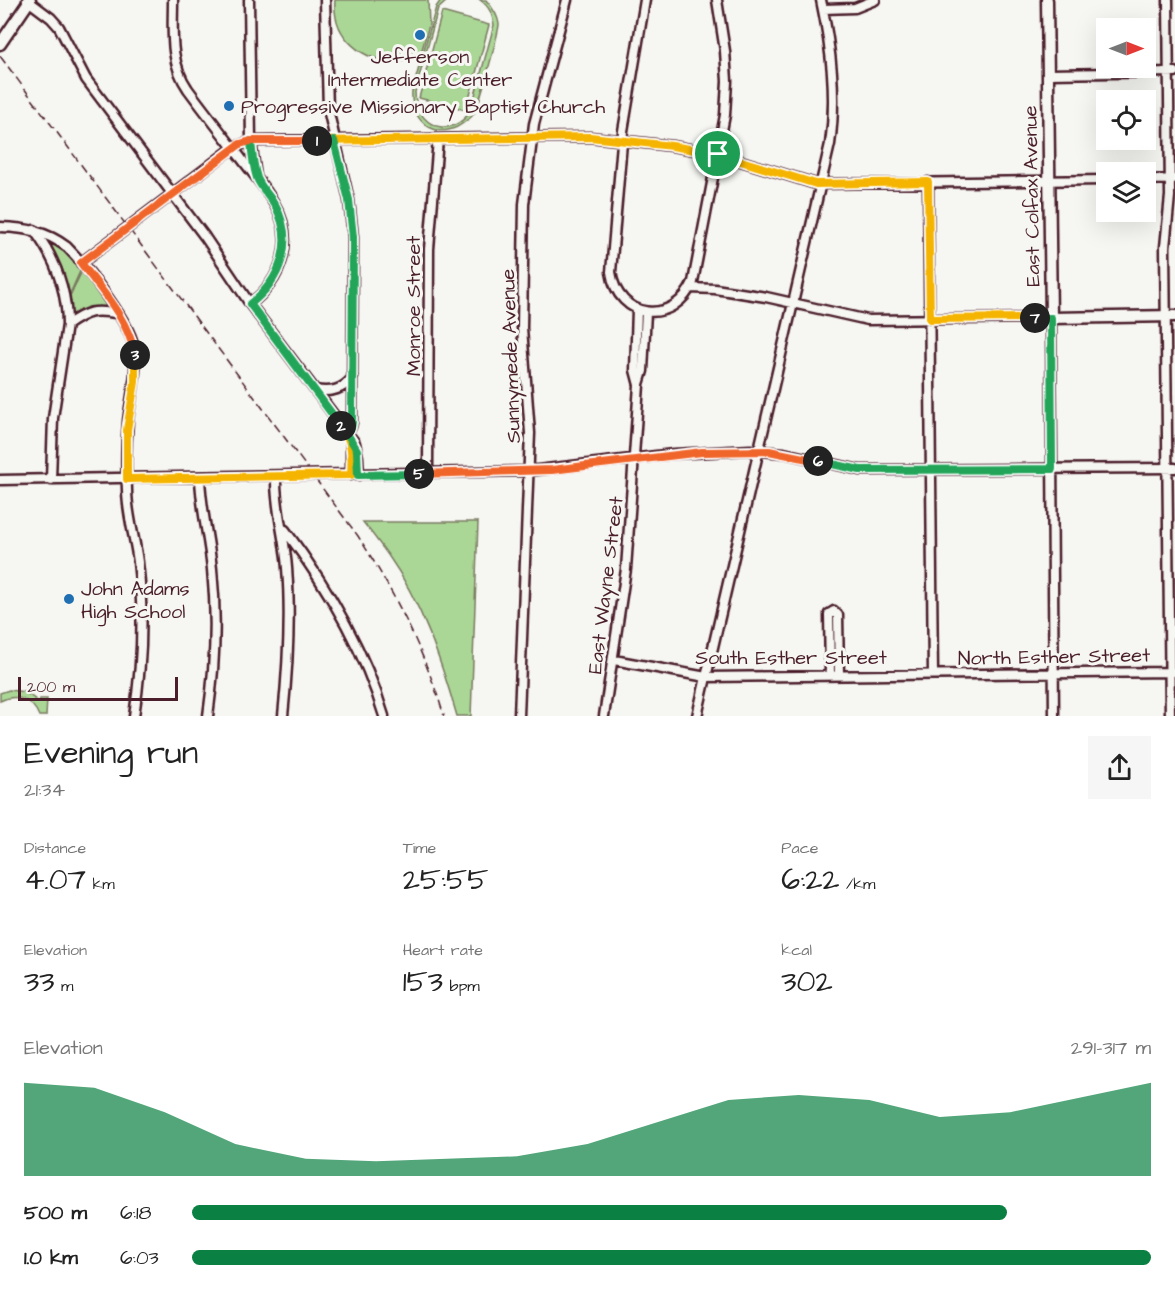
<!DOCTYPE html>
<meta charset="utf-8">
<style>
:root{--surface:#fff;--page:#f6f6f6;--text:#222;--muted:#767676;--accent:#0b8043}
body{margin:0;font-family:"Architects Daughter",sans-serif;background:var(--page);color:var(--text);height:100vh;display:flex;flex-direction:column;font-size:22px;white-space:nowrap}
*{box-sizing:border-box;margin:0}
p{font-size:20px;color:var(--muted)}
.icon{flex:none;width:33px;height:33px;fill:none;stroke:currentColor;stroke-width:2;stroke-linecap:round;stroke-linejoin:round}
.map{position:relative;height:716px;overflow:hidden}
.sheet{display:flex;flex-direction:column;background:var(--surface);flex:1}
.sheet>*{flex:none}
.needle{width:39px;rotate:90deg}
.tools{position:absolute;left:1096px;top:18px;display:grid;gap:12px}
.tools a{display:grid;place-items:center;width:60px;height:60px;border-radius:0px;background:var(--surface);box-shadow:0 6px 24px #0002;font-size:30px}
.scale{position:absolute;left:18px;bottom:15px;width:160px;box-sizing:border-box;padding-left:6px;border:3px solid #4a1f2b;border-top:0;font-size:16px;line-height:21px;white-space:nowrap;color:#4a1f2b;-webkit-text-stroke:4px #f6f6f2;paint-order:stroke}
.pin{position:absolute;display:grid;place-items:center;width:51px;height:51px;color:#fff;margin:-26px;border:3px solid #fff;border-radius:50%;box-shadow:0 2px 6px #0007}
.km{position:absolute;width:30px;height:30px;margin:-15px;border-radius:50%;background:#222;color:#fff;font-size:16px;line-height:30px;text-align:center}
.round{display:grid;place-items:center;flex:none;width:63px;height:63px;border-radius:0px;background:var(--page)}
.headline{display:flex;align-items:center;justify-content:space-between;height:102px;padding:0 24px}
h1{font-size:33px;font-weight:600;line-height:45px}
.figures{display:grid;grid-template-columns:repeat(3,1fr);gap:9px;height:102px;padding:6px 24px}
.figures div{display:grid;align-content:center}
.figures b{font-size:30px;font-weight:600}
.figures small{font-size:16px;font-weight:400}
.figures p{font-size:16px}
.chart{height:168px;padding:12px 24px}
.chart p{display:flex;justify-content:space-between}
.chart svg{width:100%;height:108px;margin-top:6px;fill:var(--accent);opacity:.7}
ul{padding:0 24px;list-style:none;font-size:20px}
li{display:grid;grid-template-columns:96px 72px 1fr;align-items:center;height:45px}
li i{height:15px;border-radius:8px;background:var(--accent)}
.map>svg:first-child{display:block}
.green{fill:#aad796;stroke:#7a7b60;stroke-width:1.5}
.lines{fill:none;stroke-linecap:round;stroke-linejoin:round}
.minor-casing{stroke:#4a1f2b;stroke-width:13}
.major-casing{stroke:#4a1f2b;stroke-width:15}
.minor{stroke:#f6f6f2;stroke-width:8}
.major{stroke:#f6f6f2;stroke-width:10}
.rail{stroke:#4a1f2b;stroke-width:1.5;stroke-dasharray:9 4.5;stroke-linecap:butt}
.split-1-casing{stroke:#fff;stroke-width:12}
.split-2-casing{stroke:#fff;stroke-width:12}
.split-3-casing{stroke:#fff;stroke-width:12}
.split-4-casing{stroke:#fff;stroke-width:12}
.split-5-casing{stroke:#fff;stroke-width:12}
.split-6-casing{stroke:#fff;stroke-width:12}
.split-7-casing{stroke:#fff;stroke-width:12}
.split-8-casing{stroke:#fff;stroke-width:12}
.split-1{stroke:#f5b400;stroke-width:8}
.split-2{stroke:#22a559;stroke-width:8}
.split-3{stroke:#f5b400;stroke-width:8}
.split-4{stroke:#f0652b;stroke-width:8}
.split-5{stroke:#22a559;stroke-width:8}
.split-6{stroke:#f0652b;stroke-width:8}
.split-7{stroke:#22a559;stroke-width:8}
.split-8{stroke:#f5b400;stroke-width:8}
.poi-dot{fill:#1f6fb2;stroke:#f6f6f2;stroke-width:2}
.labels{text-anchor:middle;stroke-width:6;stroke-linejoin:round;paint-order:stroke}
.poi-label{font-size:20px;fill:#4a1f2b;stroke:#f6f6f2;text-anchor:start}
.street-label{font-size:20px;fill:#4a1f2b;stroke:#f6f6f2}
</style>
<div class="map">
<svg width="1175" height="716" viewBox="0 0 1175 716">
<rect width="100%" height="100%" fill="#f6f6f2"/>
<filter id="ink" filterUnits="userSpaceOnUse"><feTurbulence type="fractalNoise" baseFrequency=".0167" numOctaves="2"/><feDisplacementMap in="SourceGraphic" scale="12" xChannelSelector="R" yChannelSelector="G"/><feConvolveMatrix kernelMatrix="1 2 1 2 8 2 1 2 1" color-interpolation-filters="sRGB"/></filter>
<g filter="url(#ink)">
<path class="green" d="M335,0h93l1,25 -8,28c-7,3 -15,8 -22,8 -36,2 -67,-24 -64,-61z
M441,0h7l-10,9 -23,83c0,35 37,49 56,18l23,-85c-2,-11 -4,-18 -14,-25h6c6,7 12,15 13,24 0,8 -19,76 -23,86 -2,4 -5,8 -9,10 -26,24 -57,4 -55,-28l24,-85z
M442,12l47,13 -23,85 -47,-12z
M52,240l19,16 10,13 -12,27 -7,-28 -12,-25z
M82,271l24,34 -2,2 -17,2 -13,7 -3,-2 -2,-16z
M363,522h115l-7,194h-14c-16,-55 -35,-113 -69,-161 -8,-11 -16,-22 -25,-33z
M9,690l16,2 14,10 1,-3h7l-1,17h-7c-7,-17 -23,-23 -39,-15v-8z"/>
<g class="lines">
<g class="minor-casing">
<path id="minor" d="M27,0l24,18 8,9 27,52 119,158 45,67 105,139 3,14 1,18
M173,0c0,31 -4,62 15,89 17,23 35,46 53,69 11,15 24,29 33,45 22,37 8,77 -24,101
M249,0l2,141 5,35
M325,0l3,109 21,91 4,37 -1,186 -1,4 -5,5
M645,0l-22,131 -12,141c7,48 63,54 82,10l32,-167 2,-34 -2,-30 -8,-51
M1168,0l2,196 -5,51 5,469
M823,9l32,-1 20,-8
M1048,74l127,-2
M1146,180l27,-1
M928,182l5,492
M0,227c26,1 46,4 67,20 19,19 57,69 65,93 8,28 -1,54 -4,81 -2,23 -2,46 -1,69 0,24 8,48 11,72 6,51 4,103 -4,154
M34,230c21,28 33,60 33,95
M81,263l152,-115 18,-7 339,-4 82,9 46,8 98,30 291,-4
M690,288l25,1 51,8 102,23 183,-2 3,398
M639,384l4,-13 3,-59
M315,390c16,3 28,0 38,-13
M351,442v33
M428,473l1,-224 9,-110
M276,477c-1,30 9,61 11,91 4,50 1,99 -4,148
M200,478c1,31 9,61 12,91 5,49 3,98 -4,147
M0,480l529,-9 144,-17 77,-4 34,3 76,17 315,-2
M51,480l2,-62 14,-93c20,-14 27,-16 52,-11
M285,530c42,56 79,119 99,186
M614,660l92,17 467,-5
M830,675l-1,-61 5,-3 4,4 1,60
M519,716l11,-283 -8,-105 2,-124 10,-80 33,-124
M604,716l22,-147 13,-184 -4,-15 2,-61
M697,716l133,-572c7,-49 1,-96 -9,-144"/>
</g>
<g class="major-casing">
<path id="major" d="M1047,0l4,318 124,-2
M0,44l30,-44"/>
</g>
<use href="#minor" class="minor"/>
<use href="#major" class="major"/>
<path class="rail" d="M0,56l358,480c36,56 67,116 86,180"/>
</g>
</g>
<g class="lines" filter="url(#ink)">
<g class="split-1-casing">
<path id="split-1" d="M317,141l273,-4 82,9 46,8"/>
</g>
<g class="split-2-casing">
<path id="split-2" d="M317,141h-66c1,12 2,25 6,37 4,10 13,18 18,27 20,37 6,75 -25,99l91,122"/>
</g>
<g class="split-3-casing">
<path id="split-3" d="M135,355v27l-8,48v49l224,-4c1,-19 2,-34 -10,-49"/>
</g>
<g class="split-4-casing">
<path id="split-4" d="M135,355c-7,-36 -33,-64 -54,-92l159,-119 11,-3h83"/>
</g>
<g class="split-5-casing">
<path id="split-5" d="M334,141l15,59 4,37 -1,186 -1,5 -5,4 11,18 1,25 61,-1"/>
</g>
<g class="split-6-casing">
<path id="split-6" d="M419,474l133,-4 150,-18 67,-1 49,10"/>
</g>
<g class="split-7-casing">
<path id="split-7" d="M818,461l42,9 192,-1 -1,-151h-16"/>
</g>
<g class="split-8-casing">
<path id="split-8" d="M718,154l98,30 112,-2 2,137 105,-1"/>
</g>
<use href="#split-1" class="split-1"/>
<use href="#split-2" class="split-2"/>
<use href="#split-3" class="split-3"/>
<use href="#split-4" class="split-4"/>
<use href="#split-5" class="split-5"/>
<use href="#split-6" class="split-6"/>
<use href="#split-7" class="split-7"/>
<use href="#split-8" class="split-8"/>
</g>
<g class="poi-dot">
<circle cx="420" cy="35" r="6"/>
<circle cx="229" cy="106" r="6"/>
<circle cx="69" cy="599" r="6"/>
</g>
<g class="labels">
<g class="poi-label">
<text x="420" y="63" text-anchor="middle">Jefferson<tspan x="420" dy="23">Intermediate Center</tspan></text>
<text x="241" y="113">Progressive Missionary Baptist Church</text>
<text x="81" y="595">John Adams<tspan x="81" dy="23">High School</tspan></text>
</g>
<g class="street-label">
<text transform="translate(1031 196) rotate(-91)" y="7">East Colfax Avenue</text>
<text transform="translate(413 306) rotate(-90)" y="7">Monroe Street</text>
<text transform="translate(510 356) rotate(-92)" y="7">Sunnymede Avenue</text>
<text transform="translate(605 585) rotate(-83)" y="7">East Wayne Street</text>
<text transform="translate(1054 656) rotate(-1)" y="7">North Esther Street</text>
<text x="791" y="664">South Esther Street</text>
</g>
</g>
</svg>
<div class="tools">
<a><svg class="needle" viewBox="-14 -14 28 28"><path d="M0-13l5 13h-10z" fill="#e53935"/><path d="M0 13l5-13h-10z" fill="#767676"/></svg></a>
<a><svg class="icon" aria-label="locate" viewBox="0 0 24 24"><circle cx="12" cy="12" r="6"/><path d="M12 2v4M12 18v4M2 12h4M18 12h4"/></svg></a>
<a><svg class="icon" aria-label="layers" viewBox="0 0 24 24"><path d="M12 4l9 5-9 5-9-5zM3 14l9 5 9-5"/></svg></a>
</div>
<div class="scale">200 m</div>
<div class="pin" style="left:718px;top:154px;background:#1e9e55"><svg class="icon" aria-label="arrive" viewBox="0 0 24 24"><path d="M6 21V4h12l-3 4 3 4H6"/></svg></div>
<b class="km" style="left:317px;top:141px">1</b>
<b class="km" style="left:341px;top:426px">2</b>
<b class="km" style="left:135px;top:355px">3</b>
<b class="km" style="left:419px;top:474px">5</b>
<b class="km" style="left:818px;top:461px">6</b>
<b class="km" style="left:1035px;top:318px">7</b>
</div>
<section class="sheet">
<div class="headline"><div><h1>Evening run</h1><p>21:34</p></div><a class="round"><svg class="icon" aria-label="share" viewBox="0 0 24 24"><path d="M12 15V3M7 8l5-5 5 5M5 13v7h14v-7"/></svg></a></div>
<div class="figures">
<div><p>Distance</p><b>4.07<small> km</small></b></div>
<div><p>Time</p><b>25:55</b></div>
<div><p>Pace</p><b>6:22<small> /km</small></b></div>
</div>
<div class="figures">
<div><p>Elevation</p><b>33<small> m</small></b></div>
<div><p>Heart rate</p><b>153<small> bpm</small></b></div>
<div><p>kcal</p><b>302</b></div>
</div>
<div class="chart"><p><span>Elevation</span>291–317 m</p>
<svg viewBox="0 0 160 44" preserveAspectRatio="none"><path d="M0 44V6L10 8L20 18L30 31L40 37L50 38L60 37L70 36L80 31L90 22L100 13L110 11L120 13L130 20L140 18L150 12L160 6V44z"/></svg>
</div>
<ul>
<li><b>500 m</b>6:18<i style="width:85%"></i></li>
<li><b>1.0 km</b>6:03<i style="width:100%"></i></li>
</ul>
</section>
